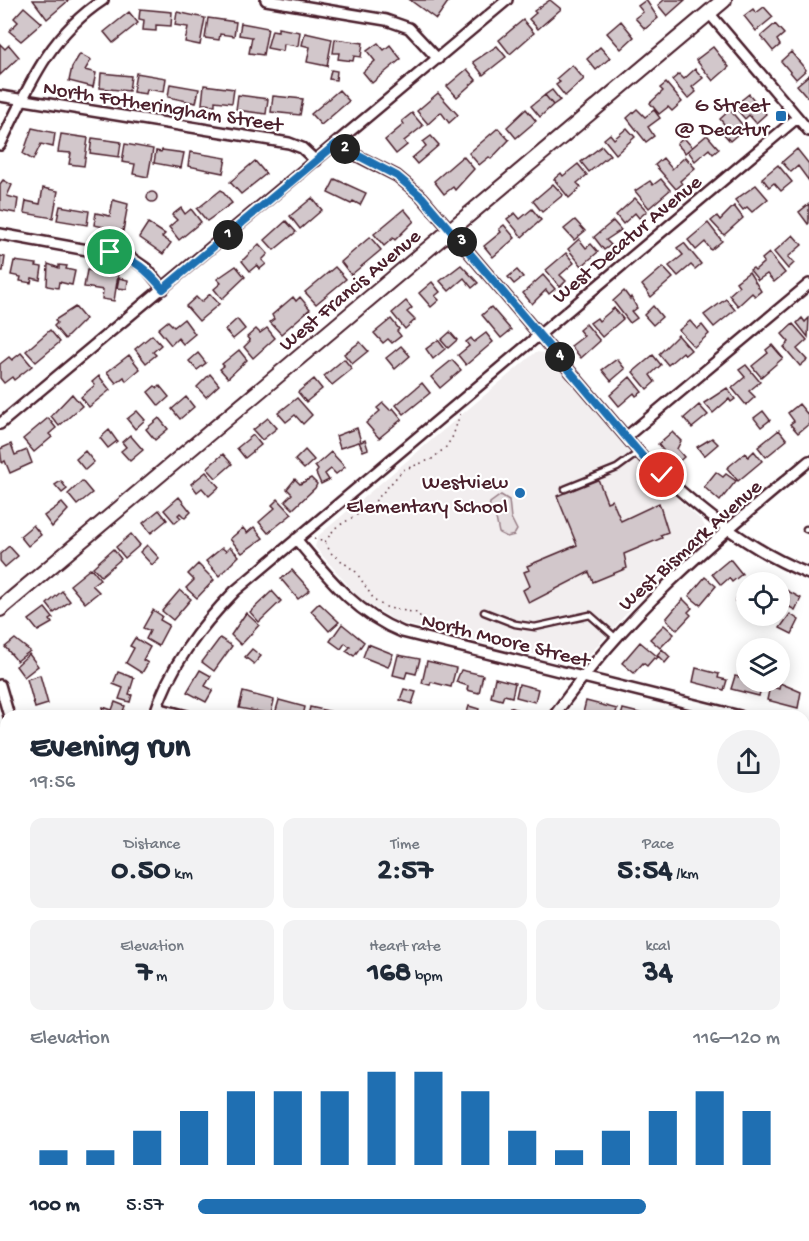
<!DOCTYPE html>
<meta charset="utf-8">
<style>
:root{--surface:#fff;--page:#f2f2f3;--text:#1f2937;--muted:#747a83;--accent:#1f6fb2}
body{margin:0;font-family:"Gochi Hand",sans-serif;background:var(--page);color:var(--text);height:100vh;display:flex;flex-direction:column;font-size:22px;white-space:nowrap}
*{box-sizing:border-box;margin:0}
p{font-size:20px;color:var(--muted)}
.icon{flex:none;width:33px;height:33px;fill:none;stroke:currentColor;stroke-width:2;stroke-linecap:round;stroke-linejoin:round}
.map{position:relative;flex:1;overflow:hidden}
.panel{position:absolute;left:0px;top:710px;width:810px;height:532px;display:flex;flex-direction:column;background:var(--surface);border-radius:18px 18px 0 0;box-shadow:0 3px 15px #0003}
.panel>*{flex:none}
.controls{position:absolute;left:736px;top:572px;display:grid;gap:12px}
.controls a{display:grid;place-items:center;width:54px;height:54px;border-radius:50%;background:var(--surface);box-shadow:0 3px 15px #0003;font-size:30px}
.pin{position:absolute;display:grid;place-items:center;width:51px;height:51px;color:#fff;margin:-26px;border:3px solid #fff;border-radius:50%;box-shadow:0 2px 6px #0007}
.km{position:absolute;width:30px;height:30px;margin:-15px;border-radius:50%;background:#222;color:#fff;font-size:16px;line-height:30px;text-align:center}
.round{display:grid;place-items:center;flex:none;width:63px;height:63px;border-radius:32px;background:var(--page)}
.summary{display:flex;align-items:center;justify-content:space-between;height:102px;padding:0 30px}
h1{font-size:33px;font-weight:800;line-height:45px}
.metrics{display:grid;grid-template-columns:repeat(3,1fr);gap:9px;height:102px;padding:6px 30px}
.metrics div{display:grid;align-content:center;border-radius:12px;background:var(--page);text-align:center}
.metrics b{font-size:30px;font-weight:800}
.metrics small{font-size:16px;font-weight:400}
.metrics p{font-size:16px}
.chart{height:168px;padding:12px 30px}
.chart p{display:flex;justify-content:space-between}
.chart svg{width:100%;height:108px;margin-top:6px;stroke:var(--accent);stroke-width:6}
ul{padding:0 30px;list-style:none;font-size:20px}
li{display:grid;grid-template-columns:96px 72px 1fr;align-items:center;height:45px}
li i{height:15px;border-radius:8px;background:var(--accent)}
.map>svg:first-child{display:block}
.built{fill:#f2eeef}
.green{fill:#e5dee0;stroke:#987e86;stroke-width:1.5}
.building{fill:#d2c7cb;stroke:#4a1f2b;stroke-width:1.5}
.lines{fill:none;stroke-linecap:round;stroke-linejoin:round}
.service-casing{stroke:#4a1f2b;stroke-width:9}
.minor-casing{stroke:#4a1f2b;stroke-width:14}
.primary-casing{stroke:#4a1f2b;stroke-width:18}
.path{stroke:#4a1f2b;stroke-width:1.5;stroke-dasharray:1.5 4.5;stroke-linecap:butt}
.service{stroke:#fff;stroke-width:4.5}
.minor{stroke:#fff;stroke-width:9}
.primary{stroke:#fff;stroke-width:14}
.route-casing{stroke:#fff;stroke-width:12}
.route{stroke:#1f6fb2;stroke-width:8}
.poi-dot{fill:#1f6fb2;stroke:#fff;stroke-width:2}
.labels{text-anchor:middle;stroke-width:4.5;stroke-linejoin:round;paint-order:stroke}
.poi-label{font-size:21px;fill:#4a1f2b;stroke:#fff;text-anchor:end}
.street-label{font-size:21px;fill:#4a1f2b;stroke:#fff}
</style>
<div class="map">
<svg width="809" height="1241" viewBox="0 0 809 1241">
<rect width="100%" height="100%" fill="#fff"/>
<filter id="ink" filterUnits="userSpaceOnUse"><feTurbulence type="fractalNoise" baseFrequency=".0167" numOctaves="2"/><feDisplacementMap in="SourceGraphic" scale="12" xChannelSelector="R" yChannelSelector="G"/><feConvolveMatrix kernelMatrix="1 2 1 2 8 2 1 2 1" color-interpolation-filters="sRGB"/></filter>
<g filter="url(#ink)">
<path class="built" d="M536,352l10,1 95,113 61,55 4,8 -1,9 -52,46 -73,81 -183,-43 -38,-24 -44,-51 3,-11z"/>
<path class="green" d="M501,495l8,5 2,18 6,12 -3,5 -7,2 -8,-4 -3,-15 -7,-8 1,-7z"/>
<path class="building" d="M33,0h36l-22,19z
M410,0h34l4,2 -12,17z
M550,0l11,9 -23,20 -9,-10 7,-6 -2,-2z
M646,0l12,18 -13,11 -10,-11 8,-6 -5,-6z
M664,0h21l-18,16 -9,-11z
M24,7l18,16 -21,18 -12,-10 9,-9 -4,-4z
M764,7l9,10 -17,14 -12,-15 9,-7 3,4z
M140,9l32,3 -1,14 -15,-1v6l-13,-1 1,-10 -5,-1z
M129,12l9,11 -25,20 -9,-11z
M177,12l28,6 -5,27 -15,-3 3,-15 -13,-2z
M208,18l28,4 -2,14 -14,-2 -1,6 -14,-2z
M523,20l11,13 -24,21 -11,-14z
M621,21l13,16 -13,12 -14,-16z
M241,23l27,5 -5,27 -14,-2 3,-16 -13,-2z
M775,24l9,10 -7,6 3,5 -7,6 -12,-15z
M278,28l22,4 -2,14 -14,-2 -1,7 -16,-3 5,-18 6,1z
M305,33l27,6 -5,27 -20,-4 3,-15 -8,-2z
M335,39l28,4 -2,14 -7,-1 -1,5 -15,-2 1,-6h-6z
M378,43l6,7 6,-5 11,14 -29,24 -9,-11 12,-11 -8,-10z
M0,44l5,5 4,-4 10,12 -19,18z
M497,46l9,11 -23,18 -10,-13z
M600,47l10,11 -14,12 -9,-11z
M713,47l16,20 -16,14 -17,-21z
M791,52l15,18 -10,9 -15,-18z
M80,54l11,6 -6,10 11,3 -3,14 -24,-6 3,-14z
M572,65l12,14 -19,17 -9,-11 4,-3 -3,-4z
M467,69l9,11 -19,17 -10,-11z
M695,69l8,9 -11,9 4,5 -8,7 -16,-19 7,-6 5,5z
M331,70l6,1 -1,9 -7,-1z
M101,73l30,3 -2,15 -29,-3z
M136,73l30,5 -2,14 -17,-3 -1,5 -13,-2z
M809,75v24l-12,-14z
M666,83l16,19 -10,9 -4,-4 -9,7 -9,-11 13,-12 -3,-3z
M170,84l29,5 -3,14 -28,-6z
M204,85l30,4 -2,14 -17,-2v4l-13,-1z
M339,90l10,11 -28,24 -10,-11z
M552,90l8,10 -7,5 -8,-10z
M438,93l20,22 -9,8 -8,-11 -13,12 -11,-13z
M749,94l17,20 -10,9 -7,-8 -4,4 -7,-8 5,-5 -4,-4z
M238,95l30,4 -2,15 -30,-4z
M545,95l8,10 -13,12 -9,-11z
M273,96l30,3 -3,16 -29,-3z
M526,109l10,12 -20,17 -9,-11z
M637,109l8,8 9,-7 6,8 -12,9 6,9 -8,6 -19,-24z
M730,110l15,18 -15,13 -7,-8 5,-4 -8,-10z
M412,113l11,13 -19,15 3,4 -11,9 -11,-14 19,-16 -2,-3z
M32,128l23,5 -2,14 -12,-3 -8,16 -10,-6z
M498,128l11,12 -18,19 -2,-2 -10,8 -10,-12z
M627,128l8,9 -19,17 -12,-15 6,-5 4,5z
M61,134l27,4 -4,28 -15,-2 2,-11 -13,-1z
M707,135l12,14 -6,5 -4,-5 -14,12 -7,-10z
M431,136l8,9 -22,19 -5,-6 14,-12 -3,-4z
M92,138l29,4 -2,15 -29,-4z
M684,138l8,9 -7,6 -8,-9z
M125,144l28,5 -5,28 -15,-3 2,-10 -13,-2z
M602,146l8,9 -21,17 -8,-10z
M797,149l12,15v17l-11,-15 -7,6 -9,-10z
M162,150l22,3 -3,15 -27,-5 2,-12 5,1z
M190,152l36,6 -3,15 -35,-7z
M463,156l11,13 -19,21 -2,-3 -9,7 -10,-13z
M685,157l10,11 -15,13 2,3 -6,5 -21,-24 8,-7 9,11z
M255,161l11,13 -25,20 -11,-12z
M578,164l9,11 -10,8 4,4 -12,11 -15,-19 7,-6 2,3z
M778,165l14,17 -11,9 -7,-8 -5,4 -7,-9z
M335,179l31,14 -6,12 -7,-4 -2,3 -23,-11z
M661,179l9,11 -21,18 -14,-17 15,-10 3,4z
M3,180l9,5 -5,11 11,3 -2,14 -16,-3v-26z
M553,184l10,11 -21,17 -9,-11z
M756,185l12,14 -16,13 -5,-5 -4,3 -8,-10z
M43,188l15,3 -5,27 -29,-5 2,-12 14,3z
M221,190l11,13 -25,18 -10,-12z
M147 197a5 5 0 1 1 10 0a5 5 0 1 1-10 0Z
M312,198l10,12 -22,19 -10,-13z
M635,198l12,13 -8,7 -4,-5 -12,11 -7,-9z
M113,200l15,4 -5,27 -29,-6 2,-12 14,3z
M809,204v19l-1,1 -9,-12z
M60,206l29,5 -2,14 -30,-5z
M734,206l9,12 -19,17 -13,-14 6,-5 3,4z
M181,208l4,6 6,-5 10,13 -22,18 -10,-13 8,-7 -5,-5z
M404,209l10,12 -19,19 -2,-2 -9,8 -10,-12z
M532,209l9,11 -19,17 -15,-18 8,-6 5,6z
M575,220l10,11 -11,9 -10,-11z
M286,221l10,11 -22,18 -9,-10z
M613,221l8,9 -15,10 5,5 -7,5 -10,-13z
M148,223l17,11 -3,3 9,6 -8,11 -24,-17z
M708,223l14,18 -11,9 -6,-8 -9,8 -8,-10z
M504,225l11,13 -22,19 -9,-11 17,-14 -2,-3z
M793,235l9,10 -14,12 6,6 -6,6 -14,-17z
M370,237l11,13 -30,25 -10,-13z
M579,239l7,9 5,-4 7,8 -16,14 -14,-17z
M684,243l17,21 -6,5 -4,-4 -13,11 -9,-10 14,-11 -6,-7z
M259,244l9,10 -6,6 4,4 -6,5 -3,-4 -7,6 -8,-10z
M566,253l8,10 -14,12 6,6 -6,6 -14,-17z
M769,253l16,20 -11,9 -7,-8 -9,6 -8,-10 3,-2 2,2 9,-8 -2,-3z
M0,256l5,1 -2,14h-3z
M14,261l23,3 -1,2 6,1 -2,13 -8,-2 -1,5 -11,-2 1,-4 -10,-2z
M48,264l11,4v-3l8,1 -1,3 9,2 -3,14 -13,-3 -1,6 -11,-2z
M461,265l17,18 -6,5 -8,-10 -15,13 -9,-10z
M236,266l9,11 -23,22 -8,-10 7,-6 -4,-4z
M335,267l11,12 -30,25 -11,-12z
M663,267l10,11 -22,19 -9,-12z
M87,270l31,5 -4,26 -12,-2 1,-9 -19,-3z
M517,270l6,7 -9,7 -6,-7z
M749,272l12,19 -6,5 -3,-3 -14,13 -9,-11 10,-9 -3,-4z
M543,275l12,14 -6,5 -3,-4 -14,14 -9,-11z
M119,278l9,2 -1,9 -10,-1z
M432,282l8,10 -5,4 4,4 -8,7 -12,-14z
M624,291l6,8 1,-2 6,11 -5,4 5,6 -7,5 -17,-22z
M210,294l9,10 -20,17 -13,-15 10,-9 5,5z
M293,297l3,4 4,-4 10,12 -29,25 -11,-12 4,-3 -2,-4z
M726,299l9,11 -21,17 -10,-12z
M406,301l6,7 -5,4 8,8 -10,9 -13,-16z
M653,306l9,11 -9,8 -9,-10z
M75,307l10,12 -20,20 -11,-13 3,-3 -2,-3z
M491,307l20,23 -10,8 -19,-23z
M614,308l9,11 -21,18 -12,-14 7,-5 2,3z
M802,318l3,4 4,-4 -1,19 -11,-14z
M184,319l11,15 -12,10 -5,-6 -7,7 -13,-16 10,-8 6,6z
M237,319l8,10 -12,10 -8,-9z
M391,319l8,10 -2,2 4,5 -9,7 -4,-4 -5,4 -9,-10z
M690,321l7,8 5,-4 7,9 -15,13 -15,-17z
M586,324l14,17 -19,17 -10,-12 13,-10 -5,-6z
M793,324l14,16 -10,9 10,11 -7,6 -16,-19 5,-5 -7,-8z
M267,328l8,10 -22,20 -9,-11 6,-6 -3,-4 9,-8 4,4z
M50,330l10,12 -24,20 -10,-11z
M450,332l7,8 -9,8 -7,-8z
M486,333l7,9 -27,23 -8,-10 11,-9 -3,-4 5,-4 3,4z
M152,335l9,10 -8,7 3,3 -10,8 -11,-14z
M678,335l13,15 -6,5 -2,-3 -15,13 -9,-11z
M438,340l7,9 -12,10 -7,-10z
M360,342l8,9 -16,13 -8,-10z
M772,345l11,13 -22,19 -9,-11 16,-13 -2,-3z
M401,346l9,10 -15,13 -9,-11z
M239,350l8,10 -19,18 -8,-9 4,-3 -2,-2z
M21,353l11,13 -18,14 -2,-3 -8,6 -4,-5v-14l9,-7 3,3z
M198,353l8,10 -9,7 -8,-9z
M129,355l11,14 -14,12 -2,-4 -8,6 -9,-11z
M653,355l8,10 -11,10 5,7 -8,7 -14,-17z
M344,359l8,10 -20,16 -8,-9z
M617,359l8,10 -14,12 -9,-11z
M452,360l9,10 -21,18 -9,-11z
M746,365l14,17 -11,9 6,6 -9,8 -14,-17 13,-11 -6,-7z
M210,374l9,11 -13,12 -9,-10z
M99,376l11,14 -21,17 -8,-10 14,-12 -3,-3z
M630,377l12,15 -6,4 -2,-3 -15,13 -9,-11z
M314,379l8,10 -16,13 -8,-10z
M422,383l8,10 -26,21 -8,-9z
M155,386l3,2 2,-2 9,11 -10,9 -11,-14z
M727,388l8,11 -4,3 -2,-3 -16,14 -9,-10z
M72,394l10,12 -23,20 -8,-10z
M186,397l8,10 -14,12 -8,-10z
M297,398l15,17 -9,9 -8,-9 -9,7 -8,-9z
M383,403l7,7 3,-2 9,11 -23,19 -13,-15 14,-12 -3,-3z
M799,404l10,12v8l-11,9 -8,-9 4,-3 -6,-8z
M699,405l9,10 -16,13 -8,-10z
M137,411l8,9 -10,9 -8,-10z
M763,411l7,9 -9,7 -7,-9z
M48,418l8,10 -7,6 3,3 -18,15 -11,-13z
M159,418l9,11 -13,11 -9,-11z
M268,418l9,10 -15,12 -9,-10z
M357,428l4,14 4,-2 3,9 -5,2 -4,-9 -19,6 -4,-12z
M109,430l8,11 -9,7 -8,-10z
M779,430l8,10 -21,17 -8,-10z
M672,432l9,9 -4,8 7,8 -9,8 -17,-21z
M130,435l13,15 -13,11 -9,-10 5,-4 -4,-5z
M253,435l8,10 -16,13 -8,-10z
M712,438l6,6 -14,12 -7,-9z
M11,444l4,11 12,-5 5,13 -22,10 -5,-12 -3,2 -2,-14z
M305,450l9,10 -10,9 -9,-9z
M85,451l9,11 -9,8 -9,-11z
M754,451l8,10 -24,20 -11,-13 18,-15 3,4z
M331,452l14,15 -9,7 -5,-5 -6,5 4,6 -8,4 -5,-11 2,-3 -3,-4z
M223,454l9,10 -16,14 -9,-10z
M206,472l13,15 -10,9 -7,-8 -5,4 -6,-8z
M716,472l7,5 3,-3 10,7 -16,20 -16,-14z
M311,478l6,6 -2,4 -22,21 -8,-8 7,-7 -5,-5 8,-10 5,5z
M598,479l9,23 5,-2 9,21 38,-18 9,29 -8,3 2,3 -38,16 3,14 -34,14 -4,-10 -60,31 -6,-13 7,-4 -6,-14 5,-2 -2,-4 50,-21 -20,-49z
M61,481l6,8 -5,4 -7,-8z
M82,481l10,12 -15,12 -9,-11z
M179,497l12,15 -6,6 -5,-5 -2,2 3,3 -6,5 -11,-13z
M278,499l14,15 -24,19 -9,-11 16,-14 -3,-3z
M62,503l6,7 -16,17 -8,-11z
M159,510l8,10 -16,13 -8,-10z
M33,525l8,10 -13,11 -8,-10z
M254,527l9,11 -21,15 -12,-14 13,-11 4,5z
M131,534l9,11 -15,13 -9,-11z
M147,545l12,13 -7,7 -12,-13z
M9,546l9,10 -13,11 -5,-6v-7z
M230,547l9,9 -20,20 -13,-15 16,-13 4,3z
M113,549l8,10 -20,17 -8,-9z
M730,559l12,15 -10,8 -3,-4 -8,7 -9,-11z
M198,564l16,16 -17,18 -11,-10 8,-8 -6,-6z
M91,568l9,11 -8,6 7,7 -14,11 -15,-18z
M292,570l18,20 -12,9 -17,-20z
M705,577l11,9 -16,19 -11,-9z
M743,588l4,3 -1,17 -11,-7z
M782,588l19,10 -6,12 -15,-8z
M180,590l11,9 -18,21 -11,-9z
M62,591l8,10 -16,12 -7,-9z
M272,591l9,10 -22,21 -9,-10z
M683,599l9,9 -4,4 3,3 -14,15 -11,-11z
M319,603l20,19 -10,9 -18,-20z
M45,608l8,10 -3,2 2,3 -14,8 -9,-11z
M153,610l9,6 -2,4 9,5 -11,21 -12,-7 4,-8 -7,-3z
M246,613l13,12 -18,20 -10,-10z
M790,614l9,6 -7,14 -12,-6z
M342,624l22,18 -10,14 -8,-5 4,-4 -5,-4 -4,6 -11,-8z
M664,625l10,9 -14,14 -10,-9z
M135,638l15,9 -7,13 5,3 -6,10 -16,-10 8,-15 -4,-2z
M220,638l12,8 -18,25 -12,-9z
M15,639l15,12 -13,10 -12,-14z
M640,642l18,15 -2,2 -2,-1 -7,8 -4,-3 -9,10 -12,-10z
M368,644l25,10 -5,13 -25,-10z
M252,649l9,7 -7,8 -9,-7z
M662,649l8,8 -5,6 -8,-8z
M29,654l9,12 -14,11 -8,-11z
M398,655l22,4 -4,15 -9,-2 -2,6 -12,-3z
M427,661l29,7 -5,19 -20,-5 -1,3 -8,-2z
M696,668l23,6 -1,4 9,2 -3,10 -31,-8z
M200,670l11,6 -6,10 8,4 -7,12 -19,-10z
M461,670l22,5 -4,18 -12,-3 1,-4 -12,-4z
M118,672l16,6 -5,16 3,1 -2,7 -11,-3 4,-11 -10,-4z
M40,675l8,29 -13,4 -8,-29z
M735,676l31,8 -2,4h-3l-2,8 -28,-7z
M495,678l20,5 -3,14 -8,-2 -2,5 -11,-3z
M780,683l21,9 -3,16 -31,-8 3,-14 9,3z
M519,684l19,5 -3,13 -19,-5z
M404,689l12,3 -4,12 -12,-4z
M243,692l31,8 -3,14 -32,-6z
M279,700l26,7 -2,9 -28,-2z
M586,701l31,8 -2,7 -32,-3z
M115,702l10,4 -4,10h-21l3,-9 9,3z
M469,706l10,3 -2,7h-11z
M310,707l32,7v2h-34z
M510,707l8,3 5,6h-15z
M623,709l28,7h-30z
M804,754l5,2v13l-5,-1z
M804,830l5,1v16l-5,-1z
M3,837l3,2v16l-6,8v-23z
M804,903l5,1 -1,14 -4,-1z
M809,963v25l-5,-2z
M1,968l5,1v13l-6,-2z
M804,1027l5,1 -5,19z
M0,1107l6,1v12l-6,-1z
M804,1111l5,2v14l-5,-2z
M189,1236h20l-1,5z
M218,1236h25l-1,5h-25z
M246,1236h2l19,5h-23z
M456,1236h35l-2,5z
M498,1236h32l-1,5h-32z"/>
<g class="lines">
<g class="service-casing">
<path id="service" d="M565,489l52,-21 22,-16
M806,529l3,1
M484,612l31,12 20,3 55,-12 25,22
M0,1011l6,1"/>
</g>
<g class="minor-casing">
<path id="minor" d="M266,0l120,20 23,8 29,31
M709,13l100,118
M0,96l289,47 13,5 14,13
M0,145c28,-57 48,-109 103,-145
M336,145l61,31 25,21 221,260c50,47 101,91 166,117
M0,234l131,24 16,11 16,20
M0,424l507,-424
M626,437l183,-153
M296,539c32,38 59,74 106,93l338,84
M0,685l9,31
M157,708l30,8
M154,716c16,-50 45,-88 81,-125l562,-473
M554,716c74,-105 158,-174 255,-255
M804,731l5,2
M0,788l6,-12
M0,807l6,1
M804,871l5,1
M0,945l6,2
M804,1005l5,1
M0,1084l6,1
M804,1149l5,2
M0,1213l6,1
M94,1236l21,5
M611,1236l19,5
M373,1241l2,-5"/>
</g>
<g class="primary-casing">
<path id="primary" d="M0,609l724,-609"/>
</g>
<path class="path" d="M314,539l11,3 6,11 25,19 19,29 13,7 30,5 8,14
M325,542l10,-14 35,-21 33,-37 29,-11 14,-12 7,-11 7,-22"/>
<use href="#service" class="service"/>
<use href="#minor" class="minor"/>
<use href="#primary" class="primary"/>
</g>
</g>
<g class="lines" filter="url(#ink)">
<g class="route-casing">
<path id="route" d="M110,252c25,7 37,18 53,37l173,-145 61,32 25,21 221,260 19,18"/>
</g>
<use href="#route" class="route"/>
</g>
<g class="poi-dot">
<rect x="775" y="110" width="12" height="12" rx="3"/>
<circle cx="520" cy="493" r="6"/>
</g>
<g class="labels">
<g class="poi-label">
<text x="769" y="111">G Street<tspan x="769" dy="24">@ Decatur</tspan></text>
<text x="508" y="488">Westview<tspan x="508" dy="24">Elementary School</tspan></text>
</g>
<g class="street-label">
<text transform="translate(163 105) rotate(9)" y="7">North Fotheringham Street</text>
<text transform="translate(626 238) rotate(-40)" y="7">West Decatur Avenue</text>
<text transform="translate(349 289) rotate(-40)" y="7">West Francis Avenue</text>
<text transform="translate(689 544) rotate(-42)" y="7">West Bismark Avenue</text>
<text transform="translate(506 639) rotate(14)" y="7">North Moore Street</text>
</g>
</g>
</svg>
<div class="controls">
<a><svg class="icon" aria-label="locate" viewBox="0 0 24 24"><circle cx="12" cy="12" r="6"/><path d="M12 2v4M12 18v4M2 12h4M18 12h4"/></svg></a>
<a><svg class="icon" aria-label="layers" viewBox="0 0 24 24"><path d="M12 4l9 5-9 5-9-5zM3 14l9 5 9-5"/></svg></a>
</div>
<div class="pin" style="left:110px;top:252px;background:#1e9e55"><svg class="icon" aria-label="arrive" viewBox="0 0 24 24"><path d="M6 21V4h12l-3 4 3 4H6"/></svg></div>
<div class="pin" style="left:662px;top:475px;background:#d93025"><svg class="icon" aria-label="check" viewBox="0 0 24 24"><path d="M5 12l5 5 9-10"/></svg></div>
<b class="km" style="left:228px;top:235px">1</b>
<b class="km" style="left:345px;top:149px">2</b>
<b class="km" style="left:462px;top:242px">3</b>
<b class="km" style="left:560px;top:357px">4</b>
<section class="panel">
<div class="summary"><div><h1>Evening run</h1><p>19:56</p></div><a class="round"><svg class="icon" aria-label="share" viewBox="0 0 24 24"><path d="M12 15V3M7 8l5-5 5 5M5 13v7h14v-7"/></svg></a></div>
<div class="metrics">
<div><p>Distance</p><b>0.50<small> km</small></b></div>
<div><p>Time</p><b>2:57</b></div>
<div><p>Pace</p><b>5:54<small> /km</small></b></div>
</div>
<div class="metrics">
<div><p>Elevation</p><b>7<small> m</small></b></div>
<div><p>Heart rate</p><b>168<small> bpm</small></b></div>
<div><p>kcal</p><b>34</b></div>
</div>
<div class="chart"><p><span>Elevation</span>116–120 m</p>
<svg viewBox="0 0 160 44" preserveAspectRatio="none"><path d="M5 44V38M15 44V38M25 44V30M35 44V22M45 44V14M55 44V14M65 44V14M75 44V6M85 44V6M95 44V14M105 44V30M115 44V38M125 44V30M135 44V22M145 44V14M155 44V22"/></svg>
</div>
<ul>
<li><b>100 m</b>5:57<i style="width:77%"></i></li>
</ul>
</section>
</div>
